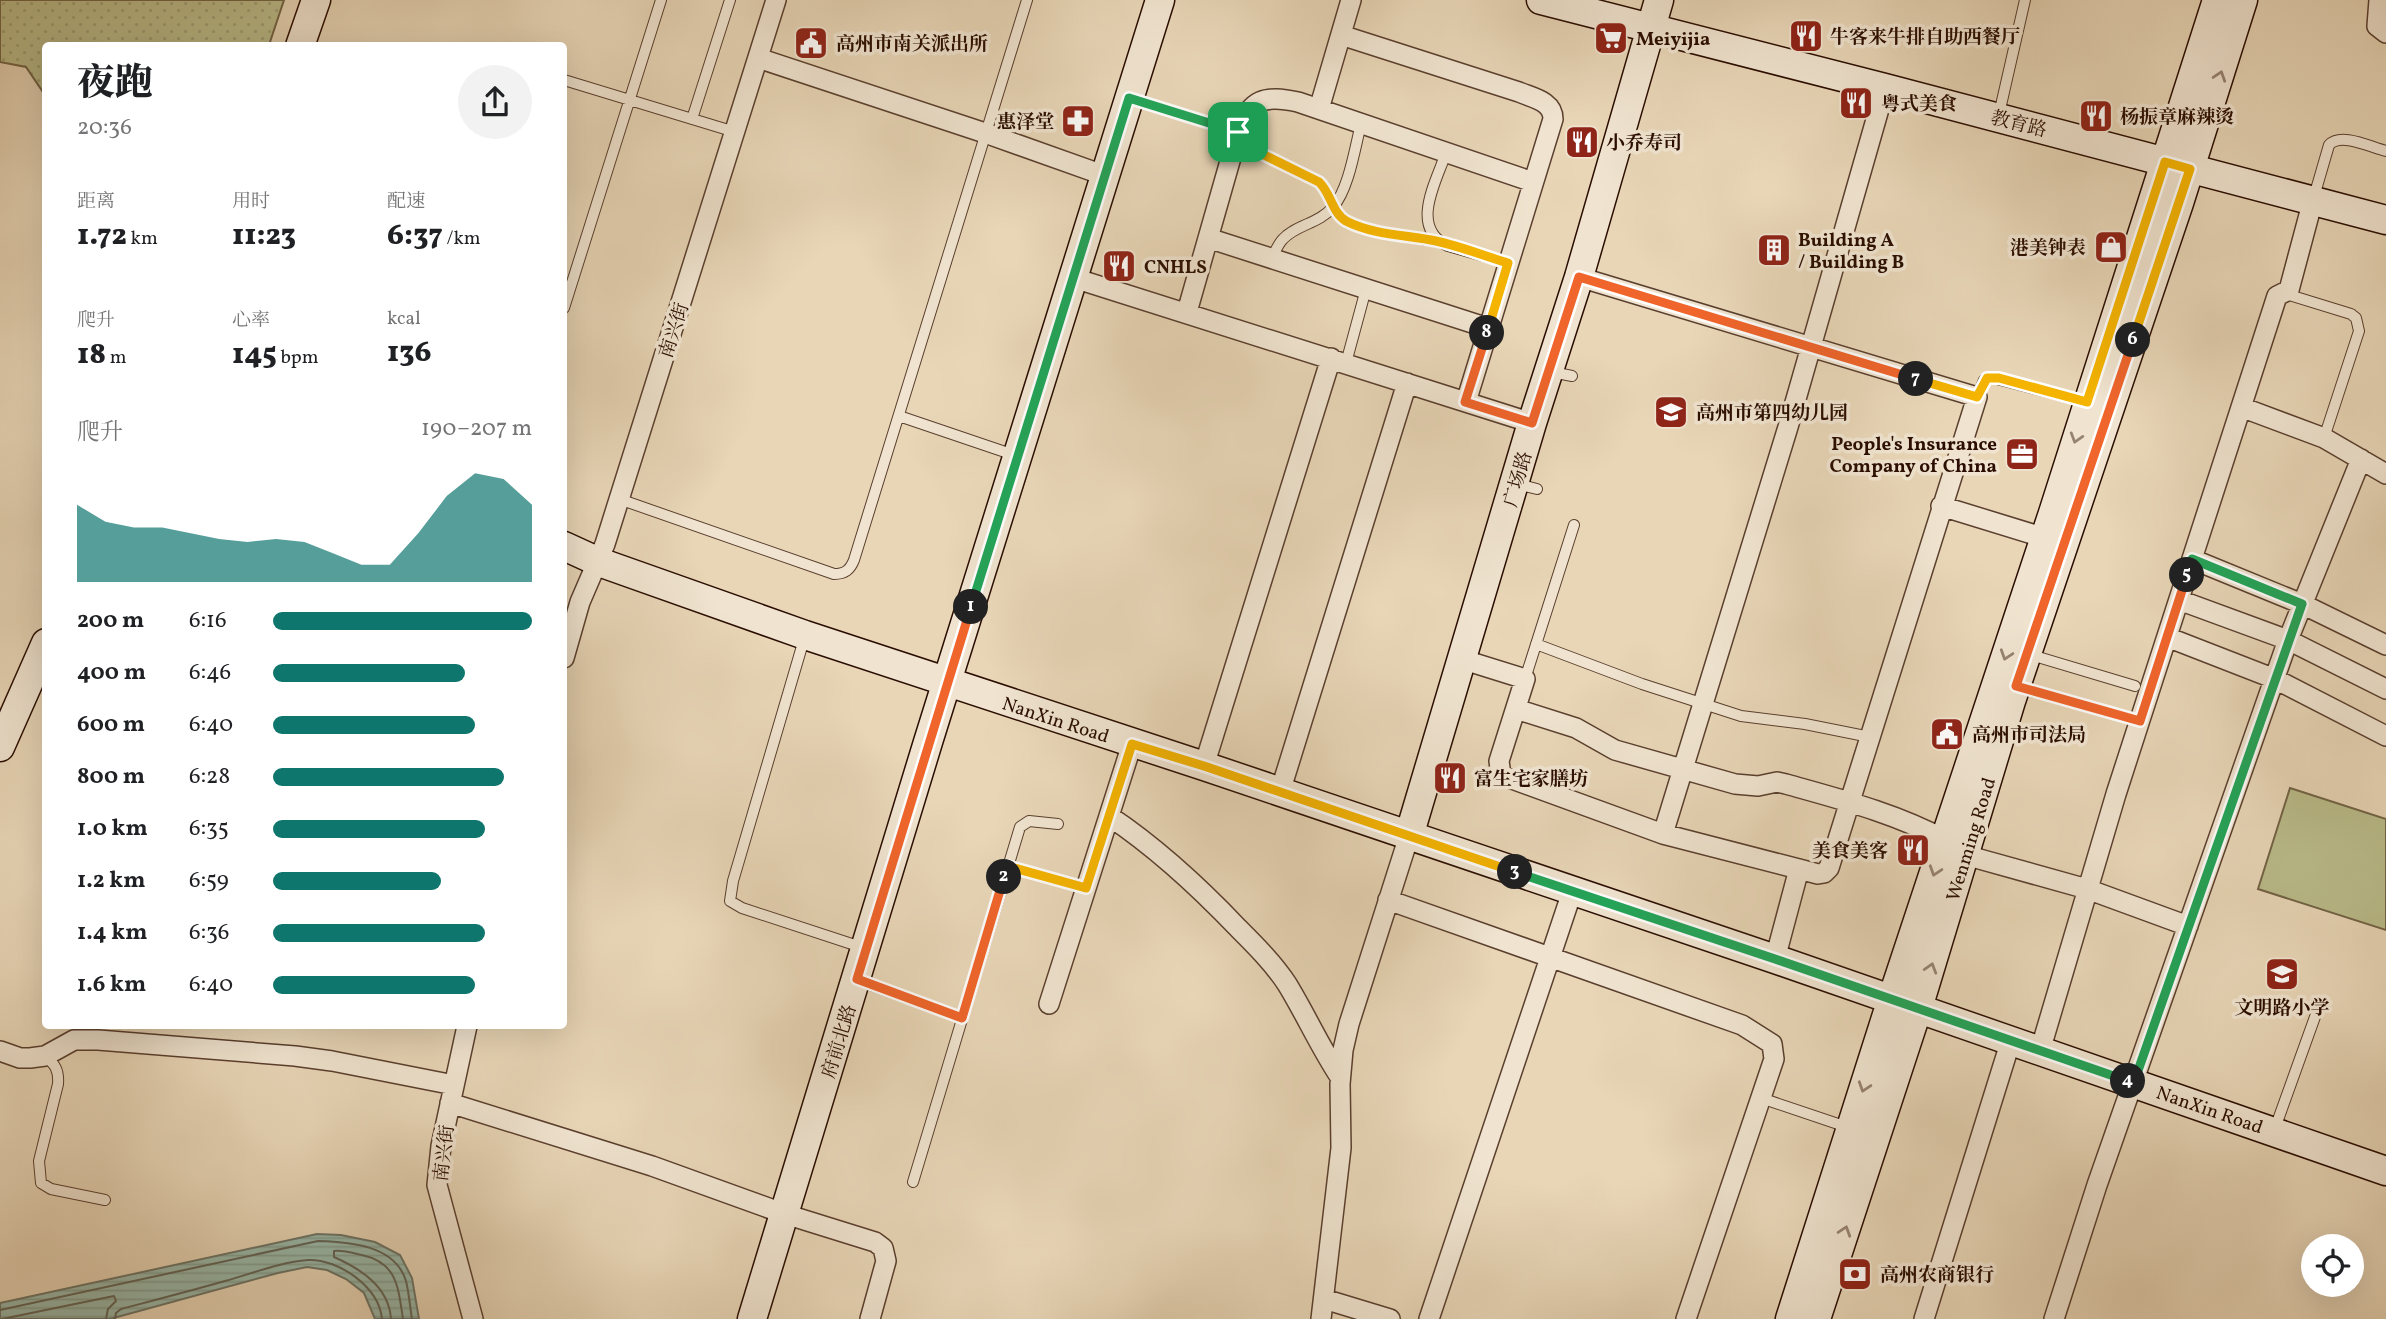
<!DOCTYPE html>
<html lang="zh">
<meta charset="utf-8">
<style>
:root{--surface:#fff;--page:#f2f2f2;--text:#202124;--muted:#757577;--accent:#0f766e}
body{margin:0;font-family:Vollkorn,"Noto Serif SC",serif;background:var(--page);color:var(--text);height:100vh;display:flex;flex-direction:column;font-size:26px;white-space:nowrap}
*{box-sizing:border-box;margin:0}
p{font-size:23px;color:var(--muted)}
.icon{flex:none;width:38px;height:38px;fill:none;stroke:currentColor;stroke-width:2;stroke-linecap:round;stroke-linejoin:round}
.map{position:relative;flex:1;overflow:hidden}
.side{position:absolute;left:42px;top:42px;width:525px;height:987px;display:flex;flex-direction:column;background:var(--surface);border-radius:7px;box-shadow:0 7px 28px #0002}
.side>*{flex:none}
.controls{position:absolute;left:2301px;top:1234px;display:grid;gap:14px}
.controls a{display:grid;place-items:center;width:63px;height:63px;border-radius:50%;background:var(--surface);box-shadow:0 7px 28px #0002;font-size:35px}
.pin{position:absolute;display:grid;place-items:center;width:60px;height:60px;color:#fff;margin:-30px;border-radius:14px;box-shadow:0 4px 10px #0006}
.km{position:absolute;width:35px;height:35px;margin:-18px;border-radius:50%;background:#222;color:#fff;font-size:19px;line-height:35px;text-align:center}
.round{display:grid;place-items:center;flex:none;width:74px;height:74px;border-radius:37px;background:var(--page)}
.summary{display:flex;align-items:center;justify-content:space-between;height:119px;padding:0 35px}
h1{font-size:38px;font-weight:800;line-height:52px}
.figures{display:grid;grid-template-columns:repeat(3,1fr);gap:10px;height:119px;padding:7px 35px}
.figures div{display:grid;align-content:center}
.figures b{font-size:30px;font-weight:800}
.figures small{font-size:19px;font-weight:400}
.figures p{font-size:19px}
.chart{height:196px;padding:14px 35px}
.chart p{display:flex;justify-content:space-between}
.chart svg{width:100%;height:126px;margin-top:7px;fill:var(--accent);opacity:.7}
ul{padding:0 35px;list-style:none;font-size:23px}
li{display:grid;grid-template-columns:112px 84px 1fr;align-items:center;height:52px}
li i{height:18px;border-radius:9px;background:var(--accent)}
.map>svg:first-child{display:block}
.grass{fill:#babc8b;stroke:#726446;stroke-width:2}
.park{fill:url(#park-dots);stroke:#726446;stroke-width:2}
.water{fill:url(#water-rules);stroke:#6c7467;stroke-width:2}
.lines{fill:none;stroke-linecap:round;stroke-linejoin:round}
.shore{stroke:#616356;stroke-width:2}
.lane-casing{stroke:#5a3f2e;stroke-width:12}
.street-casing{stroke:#5a3f2e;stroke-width:22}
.secondary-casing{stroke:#2a0d00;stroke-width:31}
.lane{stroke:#f0e4d0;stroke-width:10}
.street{stroke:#f0e4d0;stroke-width:19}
.secondary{stroke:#f0e4d0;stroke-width:28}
.oneway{stroke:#978372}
.split-1-casing{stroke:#fff;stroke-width:14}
.split-2-casing{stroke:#fff;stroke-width:14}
.split-3-casing{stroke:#fff;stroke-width:14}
.split-4-casing{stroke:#fff;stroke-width:14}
.split-5-casing{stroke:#fff;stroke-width:14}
.split-6-casing{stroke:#fff;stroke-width:14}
.split-7-casing{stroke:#fff;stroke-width:14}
.split-8-casing{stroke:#fff;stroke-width:14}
.split-9-casing{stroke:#fff;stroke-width:14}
.split-1{stroke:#22a559;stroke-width:9}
.split-2{stroke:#f0652b;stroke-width:9}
.split-3{stroke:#f5b400;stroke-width:9}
.split-4{stroke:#22a559;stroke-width:9}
.split-5{stroke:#22a559;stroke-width:9}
.split-6{stroke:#f0652b;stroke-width:9}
.split-7{stroke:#f5b400;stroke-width:9}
.split-8{stroke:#f0652b;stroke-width:9}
.split-9{stroke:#f5b400;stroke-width:9}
.labels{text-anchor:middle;stroke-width:7;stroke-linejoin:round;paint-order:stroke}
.poi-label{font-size:19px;font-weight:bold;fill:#2a0d00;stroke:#f0e4d0;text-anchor:start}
.street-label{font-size:19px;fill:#2a0d00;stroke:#f0e4d0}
</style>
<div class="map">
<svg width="2386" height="1319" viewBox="0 0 2386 1319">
<defs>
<pattern id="park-dots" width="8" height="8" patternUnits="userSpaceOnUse" patternTransform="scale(1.75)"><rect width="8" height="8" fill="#babc8b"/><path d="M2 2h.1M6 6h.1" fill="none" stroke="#a0a076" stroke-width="1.8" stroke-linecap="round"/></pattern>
<pattern id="water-rules" width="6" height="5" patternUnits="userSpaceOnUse" patternTransform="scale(1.75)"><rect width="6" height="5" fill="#98b9ab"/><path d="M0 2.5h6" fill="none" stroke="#839e91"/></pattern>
</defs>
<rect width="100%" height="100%" fill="#e8d6b7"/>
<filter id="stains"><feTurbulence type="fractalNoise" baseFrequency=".00286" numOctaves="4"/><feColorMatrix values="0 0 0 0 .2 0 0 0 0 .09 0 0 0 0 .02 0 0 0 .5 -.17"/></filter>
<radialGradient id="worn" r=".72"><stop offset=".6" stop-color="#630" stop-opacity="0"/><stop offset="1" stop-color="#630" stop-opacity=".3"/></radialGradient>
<path class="grass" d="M2290,788l96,31v111l-128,-41z"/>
<path class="park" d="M0,0h284l-15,45 -223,1 -1,49 -19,-28 -26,-5z"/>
<path class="water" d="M317,1234l24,1 34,7 25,13 12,23 7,41h-44l-11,-26 -18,-14 -19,-9 -20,-3 -29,6 -168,46h-110v-16z"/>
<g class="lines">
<path class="shore" d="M0,1310l318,-69c32,1 77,4 88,40 3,12 4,26 6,38
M2,1319l112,-23 2,5 -8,8 -2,10
M115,1319l1,-6 5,-4c34,-9 69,-18 104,-28 26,-7 55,-19 83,-21 31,-1 71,27 74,59
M391,1319c-2,-32 -30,-50 -57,-62v-6c9,-1 19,2 28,4 36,8 36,33 41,64"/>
<g class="lane-casing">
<path id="lane" d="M564,80l171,52
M1133,99l105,34
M1999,114l26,-114
M692,119l38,-119
M1234,145l22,6 63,31c10,9 11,23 20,33 13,16 79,23 101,27
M1446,153c-10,29 -37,75 2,93l60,17
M2313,200l16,-55c12,-13 41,2 57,6
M1272,258c3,-6 6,-14 11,-19 14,-15 36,-15 50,-32 16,-18 22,-60 28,-83
M2286,294l65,20 5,4 3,13 -35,107
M564,308l97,-308
M1346,363l20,-74
M1552,372l20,4
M1977,397l7,-17 9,-2 94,24
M899,416l115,39
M1517,484l20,5
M619,499l215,75c11,0 16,-4 20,-14l173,-560
M805,636l-72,245 -3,20 12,7 119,39
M1536,644l106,40 99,32 64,8 65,13
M2028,654l107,32
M1525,679l49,-154
M2017,687l123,34
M1007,866l79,22
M857,980l105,38
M45,1056c10,8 14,14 13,28l-19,77 2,22 10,6 54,11
M1761,1098l89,30
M2274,1131l42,-117
M913,1182l107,-355 9,-6 29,3"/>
</g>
<g class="street-casing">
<path id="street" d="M2379,0l-2,26 9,7
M1341,35l178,57c14,6 34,9 34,27l-87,283
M758,58l227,75 121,43
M1319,109l32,-109
M1208,238l280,90
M1074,278l458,145
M1187,312l51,-179c12,-35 27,-38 60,-31l235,80
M2241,407l83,31 62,36
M1941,506l104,32
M2192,559l110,45 84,41
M2179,600l109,40 98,49
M2167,637l108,42 111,57
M564,658l16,-56 25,-58 171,-544
M1461,659l64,20 -26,82 2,14 162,59 155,40 6,-1 5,-5 148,-471 -398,-120
M1516,709l60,19 39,22 120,34 23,2 19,-4 9,2c53,15 109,29 159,56
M1204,766l127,-408
M1280,792l127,-409
M1109,816c48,32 89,70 129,112 17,17 36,36 49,56 19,31 33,63 53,93
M1663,834l125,-407 97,-339
M1965,855l122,34 101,37
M1388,900l354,125 30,19 2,15 -88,260
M1775,959l24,-90
M1049,1004l83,-260
M467,1026l-26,120 -4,39 36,134
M0,1051l20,7h10l15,-2 29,-16h24l197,16 37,5 122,24
M2040,1051l76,-257 161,-498 12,-6 24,-90
M450,1103l202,63 133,48 90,28 8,6 3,13 -16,58
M1324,1299l66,20
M1321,1319l20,-171 -1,-64 3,-34 6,-26 60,-188
M1429,1319l143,-427
M1924,1319l87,-279
M2054,1319l43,-134 191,-545 73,-181"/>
</g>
<g class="secondary-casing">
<path id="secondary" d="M1541,0l344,88 501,132
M300,46l16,-46
M564,546l35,16 206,73 399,131 571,193 611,212
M0,747l46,-104
M1409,836l123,-413 47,-146 80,-277
M752,1319l176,-577 232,-742
M1790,1319l102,-320 161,-486 164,-513
M1816,1319l102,-311 93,-307 168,-498 64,-203"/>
</g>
<use href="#lane" class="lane"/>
<use href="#street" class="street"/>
<use href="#secondary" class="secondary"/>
</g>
<defs><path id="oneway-chevron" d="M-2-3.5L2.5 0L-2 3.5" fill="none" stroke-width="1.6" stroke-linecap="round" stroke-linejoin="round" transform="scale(1.75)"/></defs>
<g class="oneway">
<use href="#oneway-chevron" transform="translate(2220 76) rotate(-72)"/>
<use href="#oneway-chevron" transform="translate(2076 438) rotate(107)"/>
<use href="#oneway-chevron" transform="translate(2006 655) rotate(108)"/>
<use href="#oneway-chevron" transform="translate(1935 871) rotate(108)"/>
<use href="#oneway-chevron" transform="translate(1931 968) rotate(-73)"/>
<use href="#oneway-chevron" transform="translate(1864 1087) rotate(108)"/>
<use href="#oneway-chevron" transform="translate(1845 1231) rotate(-72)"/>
</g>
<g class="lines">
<g class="split-1-casing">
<path id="split-1" d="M971,607l158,-509 109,34"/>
</g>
<g class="split-2-casing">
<path id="split-2" d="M971,607l-114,372 105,39 42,-141"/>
</g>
<g class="split-3-casing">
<path id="split-3" d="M1004,877l3,-11 79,22 46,-144 72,22 311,106"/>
</g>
<g class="split-4-casing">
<path id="split-4" d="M1515,872l260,87 353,122"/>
</g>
<g class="split-5-casing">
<path id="split-5" d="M2128,1081l6,1 168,-478 -110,-45 -5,16"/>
</g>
<g class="split-6-casing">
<path id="split-6" d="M2133,340l-117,346 124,35 47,-146"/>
</g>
<g class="split-7-casing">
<path id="split-7" d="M1916,379l61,18 10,-19h12l88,24 78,-240 25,7 -57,171"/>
</g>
<g class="split-8-casing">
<path id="split-8" d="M1487,333l-22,69 67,21 47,-146 337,102"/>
</g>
<g class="split-9-casing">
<path id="split-9" d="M1238,132l-4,13 22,6 63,31c12,11 13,31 27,39 27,14 61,14 90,20 24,5 48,15 72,22l-21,70"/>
</g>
<use href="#split-1" class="split-1"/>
<use href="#split-2" class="split-2"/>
<use href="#split-3" class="split-3"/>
<use href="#split-4" class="split-4"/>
<use href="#split-5" class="split-5"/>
<use href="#split-6" class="split-6"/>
<use href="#split-7" class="split-7"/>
<use href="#split-8" class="split-8"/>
<use href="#split-9" class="split-9"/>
</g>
<defs>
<g id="restaurant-square" transform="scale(1.75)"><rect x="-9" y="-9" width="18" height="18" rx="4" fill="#8f2418" stroke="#f0e4d0"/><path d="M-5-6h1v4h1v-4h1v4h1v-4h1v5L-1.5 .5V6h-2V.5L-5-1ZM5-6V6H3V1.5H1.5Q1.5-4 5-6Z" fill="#fff"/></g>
<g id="supermarket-square" transform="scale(1.75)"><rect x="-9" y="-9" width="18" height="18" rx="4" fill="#8f2418" stroke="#f0e4d0"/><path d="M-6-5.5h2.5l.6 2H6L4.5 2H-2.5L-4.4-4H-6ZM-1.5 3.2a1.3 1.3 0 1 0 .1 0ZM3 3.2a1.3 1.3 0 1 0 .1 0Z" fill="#fff"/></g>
<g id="civic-square" transform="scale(1.75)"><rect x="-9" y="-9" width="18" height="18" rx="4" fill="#8f2418" stroke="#f0e4d0"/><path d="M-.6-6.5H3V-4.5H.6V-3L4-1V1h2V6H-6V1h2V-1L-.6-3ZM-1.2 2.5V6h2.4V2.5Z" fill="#fff"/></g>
<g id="pharmacy-square" transform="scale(1.75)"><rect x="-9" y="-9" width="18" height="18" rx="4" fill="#8f2418" stroke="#f0e4d0"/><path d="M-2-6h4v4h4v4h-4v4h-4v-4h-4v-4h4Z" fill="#fff"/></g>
<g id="shop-square" transform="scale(1.75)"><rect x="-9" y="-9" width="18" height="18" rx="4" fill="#8f2418" stroke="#f0e4d0"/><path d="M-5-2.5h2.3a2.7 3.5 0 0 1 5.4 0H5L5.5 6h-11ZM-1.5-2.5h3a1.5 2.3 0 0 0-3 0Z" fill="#fff"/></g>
<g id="building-square" transform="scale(1.75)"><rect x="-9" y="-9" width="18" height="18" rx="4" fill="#8f2418" stroke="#f0e4d0"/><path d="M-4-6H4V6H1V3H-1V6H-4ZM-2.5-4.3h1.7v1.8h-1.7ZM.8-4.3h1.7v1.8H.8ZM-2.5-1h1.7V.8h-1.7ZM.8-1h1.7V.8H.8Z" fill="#fff"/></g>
<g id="school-square" transform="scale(1.75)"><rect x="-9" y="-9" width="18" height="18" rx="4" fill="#8f2418" stroke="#f0e4d0"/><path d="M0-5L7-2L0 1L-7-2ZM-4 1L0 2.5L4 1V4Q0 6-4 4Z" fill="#fff"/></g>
<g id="office-square" transform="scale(1.75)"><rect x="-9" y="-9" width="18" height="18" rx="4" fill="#8f2418" stroke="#f0e4d0"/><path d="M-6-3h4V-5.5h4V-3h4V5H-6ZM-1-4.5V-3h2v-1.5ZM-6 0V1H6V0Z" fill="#fff"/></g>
<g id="bank-square" transform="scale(1.75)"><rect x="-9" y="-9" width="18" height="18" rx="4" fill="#8f2418" stroke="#f0e4d0"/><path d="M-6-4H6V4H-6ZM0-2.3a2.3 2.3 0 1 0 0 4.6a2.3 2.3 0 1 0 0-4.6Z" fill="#fff"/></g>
</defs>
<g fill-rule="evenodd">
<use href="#restaurant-square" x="1806" y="36"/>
<use href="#supermarket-square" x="1611" y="38"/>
<use href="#civic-square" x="811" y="43"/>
<use href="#restaurant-square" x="1856" y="103"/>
<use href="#restaurant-square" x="2096" y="116"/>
<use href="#pharmacy-square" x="1078" y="121"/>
<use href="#restaurant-square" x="1582" y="142"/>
<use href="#shop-square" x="2111" y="247"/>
<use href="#building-square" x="1774" y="250"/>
<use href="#restaurant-square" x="1119" y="266"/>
<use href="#school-square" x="1671" y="412"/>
<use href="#office-square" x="2022" y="454"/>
<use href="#civic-square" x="1947" y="734"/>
<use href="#restaurant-square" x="1450" y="778"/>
<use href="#restaurant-square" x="1913" y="850"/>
<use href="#school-square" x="2282" y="974"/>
<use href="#bank-square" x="1855" y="1274"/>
</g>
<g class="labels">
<g class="poi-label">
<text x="1830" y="43">牛客来牛排自助西餐厅</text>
<text x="1636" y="45">Meiyijia</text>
<text x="836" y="50">高州市南关派出所</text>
<text x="1881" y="110">粤式美食</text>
<text x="2120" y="123">杨振章麻辣烫</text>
<text x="1054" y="128" text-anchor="end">惠泽堂</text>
<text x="1606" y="149">小乔寿司</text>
<text x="1798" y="246">Building A<tspan x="1798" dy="22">/ Building B</tspan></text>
<text x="2086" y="254" text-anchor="end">港美钟表</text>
<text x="1144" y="273">CNHLS</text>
<text x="1696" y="419">高州市第四幼儿园</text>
<text x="1997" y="450" text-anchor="end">People's Insurance<tspan x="1997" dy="22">Company of China</tspan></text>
<text x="1972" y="741">高州市司法局</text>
<text x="1474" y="785">富生宅家膳坊</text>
<text x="1888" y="857" text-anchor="end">美食美客</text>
<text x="2282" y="1014" text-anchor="middle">文明路小学</text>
<text x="1880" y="1281">高州农商银行</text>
</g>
<g class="street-label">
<text transform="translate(2019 123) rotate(14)" y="7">教育路</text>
<text transform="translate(673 330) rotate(-72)" y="7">南兴街</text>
<text transform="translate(1517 479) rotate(-74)" y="7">广场路</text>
<text transform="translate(1056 719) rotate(18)" y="7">NanXin Road</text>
<text transform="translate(1970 839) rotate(-73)" y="7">Wenming Road</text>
<text transform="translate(838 1041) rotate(-73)" y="7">府前北路</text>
<text transform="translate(2210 1109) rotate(19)" y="7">NanXin Road</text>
<text transform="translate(443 1153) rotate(-83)" y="7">南兴街</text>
</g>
</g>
<rect width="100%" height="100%" filter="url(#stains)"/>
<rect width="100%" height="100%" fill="url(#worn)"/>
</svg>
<div class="controls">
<a><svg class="icon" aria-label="locate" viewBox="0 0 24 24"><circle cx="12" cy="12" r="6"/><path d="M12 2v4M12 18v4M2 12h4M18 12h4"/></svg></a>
</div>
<div class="pin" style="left:1238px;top:132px;background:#1e9e55"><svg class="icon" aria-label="arrive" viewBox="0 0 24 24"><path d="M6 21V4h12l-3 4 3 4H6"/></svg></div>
<b class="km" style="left:971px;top:607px">1</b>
<b class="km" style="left:1004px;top:877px">2</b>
<b class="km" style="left:1515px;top:872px">3</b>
<b class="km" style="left:2128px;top:1081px">4</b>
<b class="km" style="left:2187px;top:575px">5</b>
<b class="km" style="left:2133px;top:340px">6</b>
<b class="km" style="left:1916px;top:379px">7</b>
<b class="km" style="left:1487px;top:333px">8</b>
<section class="side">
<div class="summary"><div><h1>夜跑</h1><p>20:36</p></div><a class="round"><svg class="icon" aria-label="share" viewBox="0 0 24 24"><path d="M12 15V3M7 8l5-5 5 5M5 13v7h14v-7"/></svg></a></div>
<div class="figures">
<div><p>距离</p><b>1.72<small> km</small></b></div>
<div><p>用时</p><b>11:23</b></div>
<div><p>配速</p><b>6:37<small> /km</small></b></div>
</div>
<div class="figures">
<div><p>爬升</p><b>18<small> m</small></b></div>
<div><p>心率</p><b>145<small> bpm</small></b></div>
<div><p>kcal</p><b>136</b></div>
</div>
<div class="chart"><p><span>爬升</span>190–207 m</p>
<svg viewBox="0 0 160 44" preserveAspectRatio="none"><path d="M0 44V17L10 23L20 25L30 25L40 27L50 29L60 30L70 29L80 30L90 34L100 38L110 38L120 27L130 14L140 6L150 8L160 17V44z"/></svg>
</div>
<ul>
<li><b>200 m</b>6:16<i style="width:100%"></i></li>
<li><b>400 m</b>6:46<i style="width:74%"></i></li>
<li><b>600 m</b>6:40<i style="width:78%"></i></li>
<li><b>800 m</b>6:28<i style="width:89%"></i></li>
<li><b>1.0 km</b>6:35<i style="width:82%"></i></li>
<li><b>1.2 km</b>6:59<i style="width:65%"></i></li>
<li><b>1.4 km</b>6:36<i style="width:82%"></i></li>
<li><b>1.6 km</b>6:40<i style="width:78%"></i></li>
</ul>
</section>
</div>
